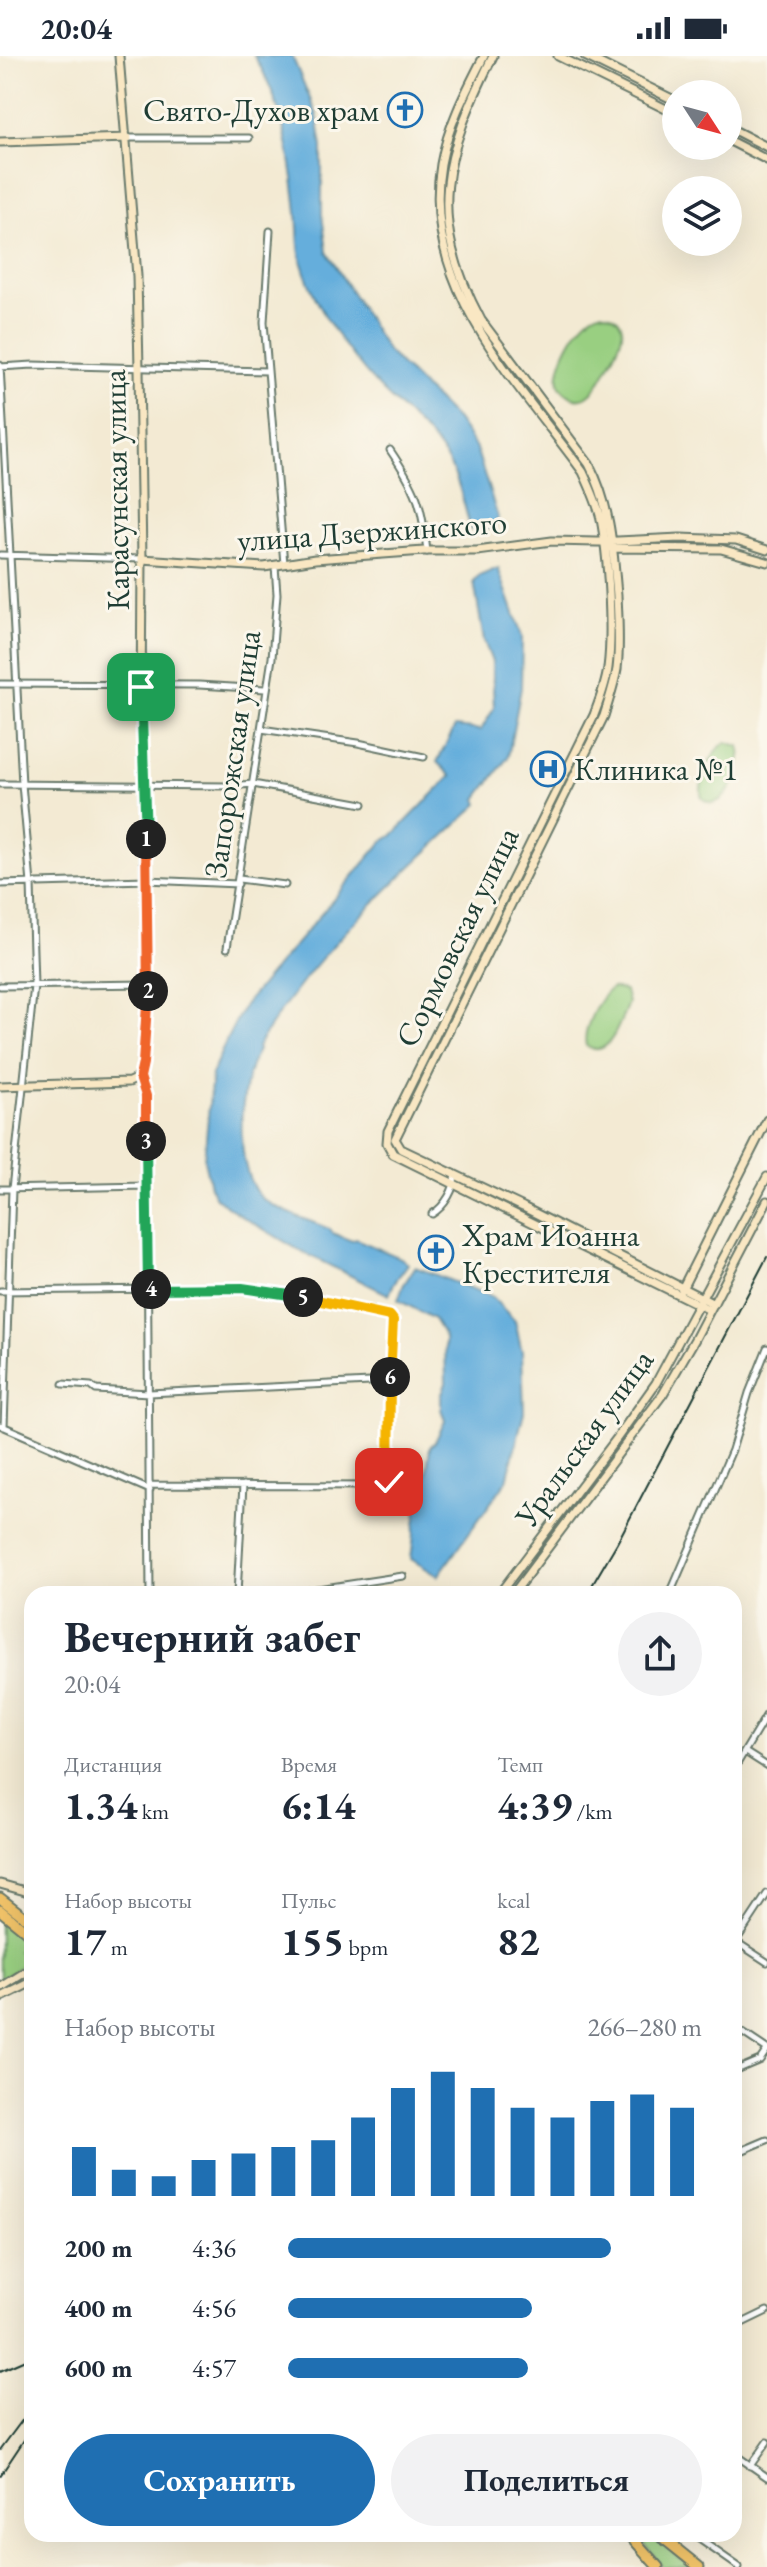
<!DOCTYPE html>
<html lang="ru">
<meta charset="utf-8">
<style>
:root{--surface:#fff;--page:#f2f2f3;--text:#1f2937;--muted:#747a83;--accent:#1f6fb2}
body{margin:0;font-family:"EB Garamond",serif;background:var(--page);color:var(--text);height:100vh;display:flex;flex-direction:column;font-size:30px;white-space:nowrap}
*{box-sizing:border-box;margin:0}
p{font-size:26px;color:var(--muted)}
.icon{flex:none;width:44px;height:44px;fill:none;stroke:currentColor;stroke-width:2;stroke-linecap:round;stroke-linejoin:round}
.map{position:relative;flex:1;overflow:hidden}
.sheet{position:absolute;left:24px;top:1530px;width:718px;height:956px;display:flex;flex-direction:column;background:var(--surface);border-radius:24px;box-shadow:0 8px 32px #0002}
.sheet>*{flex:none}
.needle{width:52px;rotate:126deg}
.fabs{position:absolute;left:662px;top:24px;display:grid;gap:16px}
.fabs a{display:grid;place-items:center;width:80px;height:80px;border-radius:50%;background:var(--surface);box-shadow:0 8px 32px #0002;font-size:40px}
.pin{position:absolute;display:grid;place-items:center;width:68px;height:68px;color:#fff;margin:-34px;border-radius:16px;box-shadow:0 4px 12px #0006}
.km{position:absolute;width:40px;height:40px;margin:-20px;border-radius:50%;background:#222;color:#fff;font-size:22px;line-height:40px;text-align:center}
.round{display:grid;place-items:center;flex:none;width:84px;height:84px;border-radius:42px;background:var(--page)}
.overview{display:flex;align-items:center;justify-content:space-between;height:136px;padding:0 40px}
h1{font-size:44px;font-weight:700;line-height:60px}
.stats{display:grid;grid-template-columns:repeat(3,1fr);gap:12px;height:136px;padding:8px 40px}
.stats div{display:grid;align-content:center}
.stats b{font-size:40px;font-weight:700}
.stats small{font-size:22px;font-weight:400}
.stats p{font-size:22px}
.chart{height:224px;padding:16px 40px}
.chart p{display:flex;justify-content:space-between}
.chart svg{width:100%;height:144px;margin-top:8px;stroke:var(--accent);stroke-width:6}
.cta{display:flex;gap:16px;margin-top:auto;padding:16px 40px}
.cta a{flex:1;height:92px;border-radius:48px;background:var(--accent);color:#fff;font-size:32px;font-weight:700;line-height:92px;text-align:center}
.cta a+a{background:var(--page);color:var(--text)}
ul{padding:0 40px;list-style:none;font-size:26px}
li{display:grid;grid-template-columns:128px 96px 1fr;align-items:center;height:60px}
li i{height:20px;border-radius:10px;background:var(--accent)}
.status{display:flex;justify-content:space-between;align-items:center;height:56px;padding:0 40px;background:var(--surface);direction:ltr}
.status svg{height:22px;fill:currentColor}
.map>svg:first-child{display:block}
.green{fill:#99cf81;stroke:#5c865a;stroke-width:2}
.water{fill:#65aedc;stroke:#427688;stroke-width:2}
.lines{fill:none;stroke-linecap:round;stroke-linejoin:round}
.street-casing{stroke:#697a6c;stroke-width:9}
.secondary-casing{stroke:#697a6c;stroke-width:11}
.highway-casing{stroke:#697a6c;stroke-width:13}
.street{stroke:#fff;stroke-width:5}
.secondary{stroke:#f9e7c3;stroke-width:7}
.highway{stroke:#f1c369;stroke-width:9}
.rail{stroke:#1f3d34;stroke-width:2}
.split-1-casing{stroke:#fff;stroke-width:16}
.split-2-casing{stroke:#fff;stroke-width:16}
.split-3-casing{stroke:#fff;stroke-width:16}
.split-4-casing{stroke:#fff;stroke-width:16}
.split-5-casing{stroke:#fff;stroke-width:16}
.split-6-casing{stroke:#fff;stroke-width:16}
.split-7-casing{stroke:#fff;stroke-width:16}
.split-1{stroke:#22a559;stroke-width:10}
.split-2{stroke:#f0652b;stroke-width:10}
.split-3{stroke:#f0652b;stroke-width:10}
.split-4{stroke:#22a559;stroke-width:10}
.split-5{stroke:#22a559;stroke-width:10}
.split-6{stroke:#f5b400;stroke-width:10}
.split-7{stroke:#f5b400;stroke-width:10}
.labels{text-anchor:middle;stroke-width:6;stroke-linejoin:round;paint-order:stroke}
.poi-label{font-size:32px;fill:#1f3d34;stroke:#fbf7ec;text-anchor:start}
.street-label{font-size:32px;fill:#1f3d34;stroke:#fbf7ec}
</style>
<div class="status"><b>20:04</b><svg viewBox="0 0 49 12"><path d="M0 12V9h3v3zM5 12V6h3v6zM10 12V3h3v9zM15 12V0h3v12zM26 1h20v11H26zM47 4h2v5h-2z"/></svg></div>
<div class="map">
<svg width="767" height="2511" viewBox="0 0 767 2511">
<rect width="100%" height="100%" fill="#fbf7ec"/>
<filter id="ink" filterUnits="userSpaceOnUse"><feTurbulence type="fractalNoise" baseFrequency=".0125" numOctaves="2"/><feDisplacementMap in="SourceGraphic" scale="16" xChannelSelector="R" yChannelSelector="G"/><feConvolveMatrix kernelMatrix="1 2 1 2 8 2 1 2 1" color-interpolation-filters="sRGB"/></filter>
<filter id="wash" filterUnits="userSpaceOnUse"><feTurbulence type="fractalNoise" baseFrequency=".006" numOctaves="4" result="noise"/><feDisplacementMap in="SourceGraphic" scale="32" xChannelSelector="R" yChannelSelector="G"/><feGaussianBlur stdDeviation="1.8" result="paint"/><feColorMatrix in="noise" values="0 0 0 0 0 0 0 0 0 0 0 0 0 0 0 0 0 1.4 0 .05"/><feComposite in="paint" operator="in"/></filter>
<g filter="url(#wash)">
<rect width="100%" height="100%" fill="#f3ead3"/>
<path class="green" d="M600,256c36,5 20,33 9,53 -10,20 -25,50 -49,22 -8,-19 19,-70 40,-75z
M726,686l13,4c7,13 -13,73 -37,52 -5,-15 11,-48 24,-56z
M612,932l13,3 3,12c-7,16 -19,60 -42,42 -4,-15 13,-49 26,-57z
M0,1863l26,22 -8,10 14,4v4l-32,21z
M636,2478h14l42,33h-29z"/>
<path class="water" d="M254,0h38l25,59 5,32v68l5,37 61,100 69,68 19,28 22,70 -5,10 -22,2c-6,-19 -9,-41 -18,-59 -16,-35 -50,-58 -76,-86 -29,-32 -58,-72 -72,-112 -8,-21 -6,-39 -8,-60 -5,-52 -14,-112 -43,-157z
M498,512l24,68 -1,52 -13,69 -31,42 2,5c-81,74 -165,148 -222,243l1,3c-19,32 -26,121 4,148 14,12 49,23 67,31l3,4 20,8 4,-2 45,19 7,6 -14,19 -5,12 -90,-45 -56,-33 -27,-19 -6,-12 -6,-26 8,-86 14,-33 18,-36 138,-163 10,-6 59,-60 -14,-14 18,-35 26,3 13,-22 -2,-46 -8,-21 -10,-59 5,-6z
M415,1211l76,29 24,25 7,31 2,60 -17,68 -69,96 -27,-17 6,-51 6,-8 7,-53 5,-5 10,-21 -4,-12v-13l5,-13 -1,-46 -11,-18 -36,-19 5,-14z"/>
</g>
<g filter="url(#ink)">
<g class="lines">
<g class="street-casing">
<path id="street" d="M128,82h121
M270,175l-6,91 20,242
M0,309l22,419 9,100 3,102 -22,203 -8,238
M0,311l33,-2 235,6
M390,394c27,40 32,53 37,102
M0,499l142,4
M0,628l199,1 66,4
M261,673l97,14 66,14
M0,728l229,2 24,-2 110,20
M239,823l46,6
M0,828l147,-4 91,4
M227,892l45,-290 5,-64 -2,-28
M0,930l148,-2
M140,1021l6,19 4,498
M0,1133l147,-3
M432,1158c12,-7 25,-26 22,-41
M0,1235l242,-3 29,3 115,22 7,7 -4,162 -3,4 -236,-1
M63,1328l28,2 5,4 53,3 241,-12
M0,1369l150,65
M237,1538l6,-109
M285,1538l118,-18
M670,1538l62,-144 17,-57 18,-45
M745,1696l22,14
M734,1713l33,-55
M735,1885l32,21
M736,1885l31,-47
M734,1971l33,22
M734,2015l26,-11 7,-10
M734,2098l33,-14
M734,2271l33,-16
M734,2398l33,23
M750,2410l17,-24
M692,2478l47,33"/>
</g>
<g class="secondary-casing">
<path id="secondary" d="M484,0c-18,35 -36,69 -43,108 -21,123 76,217 142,308 7,15 14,30 18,47 7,36 12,112 7,149 -2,16 -8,31 -14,47l-206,416 -1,12 6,11 317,156
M493,0c-49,100 -68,159 -12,264l108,144c22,42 24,85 28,131 1,24 3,50 0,74 -3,16 -8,31 -13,47l-209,423 6,10 122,58 191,97
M558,0l118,58
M585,0l91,45
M728,71l39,20
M728,84l39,20
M0,86l128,-4
M611,492l110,1 46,13
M142,503l122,8 51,-8 109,-8h53l75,-10 45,1 83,-4 56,2 31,10
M0,1030l129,-4 11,-5 3,-14 5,-79 -7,-278 1,-147 -3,-190 -2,-93 -18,-220
M682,1233l85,-169
M499,1538l118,-156 39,-55 111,-206
M513,1538l150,-200 32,-55 72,-138
M0,1828l32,9
M0,1932l32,-20
M0,1942l32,-16"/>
</g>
<g class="highway-casing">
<path id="highway" d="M0,1842l32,25
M0,1854l32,26
M629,2478l29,33
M658,2478l41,33"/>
</g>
<use href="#street" class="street"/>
<use href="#secondary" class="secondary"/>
<use href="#highway" class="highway"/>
<path class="rail" d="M587,1538l30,-51 150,-286
M0,2315l32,-14
M0,2394l32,-43
M0,2420l32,-48"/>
</g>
</g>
<g class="lines" filter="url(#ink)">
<g class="split-1-casing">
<path id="split-1" d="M141,631l5,152"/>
</g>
<g class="split-2-casing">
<path id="split-2" d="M146,783l2,152"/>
</g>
<g class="split-3-casing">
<path id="split-3" d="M146,1085v-45l-6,-19 3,-14 5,-72"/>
</g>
<g class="split-4-casing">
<path id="split-4" d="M146,1085l2,148h3"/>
</g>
<g class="split-5-casing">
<path id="split-5" d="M151,1233l91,-1 61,9"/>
</g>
<g class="split-6-casing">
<path id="split-6" d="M303,1241l87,19 3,4 -3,57"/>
</g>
<g class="split-7-casing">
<path id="split-7" d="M389,1426l1,-105"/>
</g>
<use href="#split-1" class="split-1"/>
<use href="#split-2" class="split-2"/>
<use href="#split-3" class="split-3"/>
<use href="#split-4" class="split-4"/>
<use href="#split-5" class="split-5"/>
<use href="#split-6" class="split-6"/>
<use href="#split-7" class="split-7"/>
</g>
<defs>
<g id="church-ring" transform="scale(1.8)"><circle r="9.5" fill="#fbf7ec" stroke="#1f6fb2" stroke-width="1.5"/><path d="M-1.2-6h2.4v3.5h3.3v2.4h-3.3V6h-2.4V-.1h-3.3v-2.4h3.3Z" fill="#1f6fb2"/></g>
<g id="hospital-ring" transform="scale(1.8)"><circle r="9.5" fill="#fbf7ec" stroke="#1f6fb2" stroke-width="1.5"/><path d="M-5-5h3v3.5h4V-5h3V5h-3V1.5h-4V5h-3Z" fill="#1f6fb2"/></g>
</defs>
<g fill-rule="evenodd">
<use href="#church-ring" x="405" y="54"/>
<use href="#hospital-ring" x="548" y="713"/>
<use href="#church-ring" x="436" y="1197"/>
</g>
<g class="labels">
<g class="poi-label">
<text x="379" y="65" text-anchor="end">Свято-Духов храм</text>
<text x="574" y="724">Клиника №1</text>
<text x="462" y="1190">Храм Иоанна<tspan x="462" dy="37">Крестителя</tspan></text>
</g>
<g class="street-label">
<text transform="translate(116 434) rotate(-91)" y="11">Карасунская улица</text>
<text transform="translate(372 475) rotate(-4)" y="11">улица Дзержинского</text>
<text transform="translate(232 698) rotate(-82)" y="11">Запорожская улица</text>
<text transform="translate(457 881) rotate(-64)" y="11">Сормовская улица</text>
<text transform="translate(584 1382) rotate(-54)" y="11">Уральская улица</text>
</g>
</g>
</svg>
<div class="fabs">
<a><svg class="needle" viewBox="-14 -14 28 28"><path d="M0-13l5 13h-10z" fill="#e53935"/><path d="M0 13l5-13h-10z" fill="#747a83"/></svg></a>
<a><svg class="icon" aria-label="layers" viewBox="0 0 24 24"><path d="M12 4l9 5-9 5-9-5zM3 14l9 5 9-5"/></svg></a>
</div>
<div class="pin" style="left:141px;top:631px;background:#1e9e55"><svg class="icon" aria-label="arrive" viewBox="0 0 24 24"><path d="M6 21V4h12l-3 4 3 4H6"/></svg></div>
<div class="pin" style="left:389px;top:1426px;background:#d93025"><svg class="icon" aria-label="check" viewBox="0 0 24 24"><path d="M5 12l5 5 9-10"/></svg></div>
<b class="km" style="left:146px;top:783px">1</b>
<b class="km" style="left:148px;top:935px">2</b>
<b class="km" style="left:146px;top:1085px">3</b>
<b class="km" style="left:151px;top:1233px">4</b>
<b class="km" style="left:303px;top:1241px">5</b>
<b class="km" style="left:390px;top:1321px">6</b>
<section class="sheet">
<div class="overview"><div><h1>Вечерний забег</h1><p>20:04</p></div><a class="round"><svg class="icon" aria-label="share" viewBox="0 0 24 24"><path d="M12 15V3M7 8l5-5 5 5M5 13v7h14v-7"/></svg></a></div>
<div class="stats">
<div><p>Дистанция</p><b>1.34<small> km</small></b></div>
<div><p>Время</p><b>6:14</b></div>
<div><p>Темп</p><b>4:39<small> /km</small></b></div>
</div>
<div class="stats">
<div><p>Набор высоты</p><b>17<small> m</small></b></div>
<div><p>Пульс</p><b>155<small> bpm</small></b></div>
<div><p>kcal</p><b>82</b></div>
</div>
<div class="chart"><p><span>Набор высоты</span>266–280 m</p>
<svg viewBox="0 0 160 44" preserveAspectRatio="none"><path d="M5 44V29M15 44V36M25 44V38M35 44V33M45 44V31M55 44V29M65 44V27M75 44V20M85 44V11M95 44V6M105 44V11M115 44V17M125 44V20M135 44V15M145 44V13M155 44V17"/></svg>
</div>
<ul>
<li><b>200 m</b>4:36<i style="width:78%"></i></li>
<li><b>400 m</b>4:56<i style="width:59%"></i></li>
<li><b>600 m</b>4:57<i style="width:58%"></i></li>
</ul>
<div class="cta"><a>Сохранить</a><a>Поделиться</a></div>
</section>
</div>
